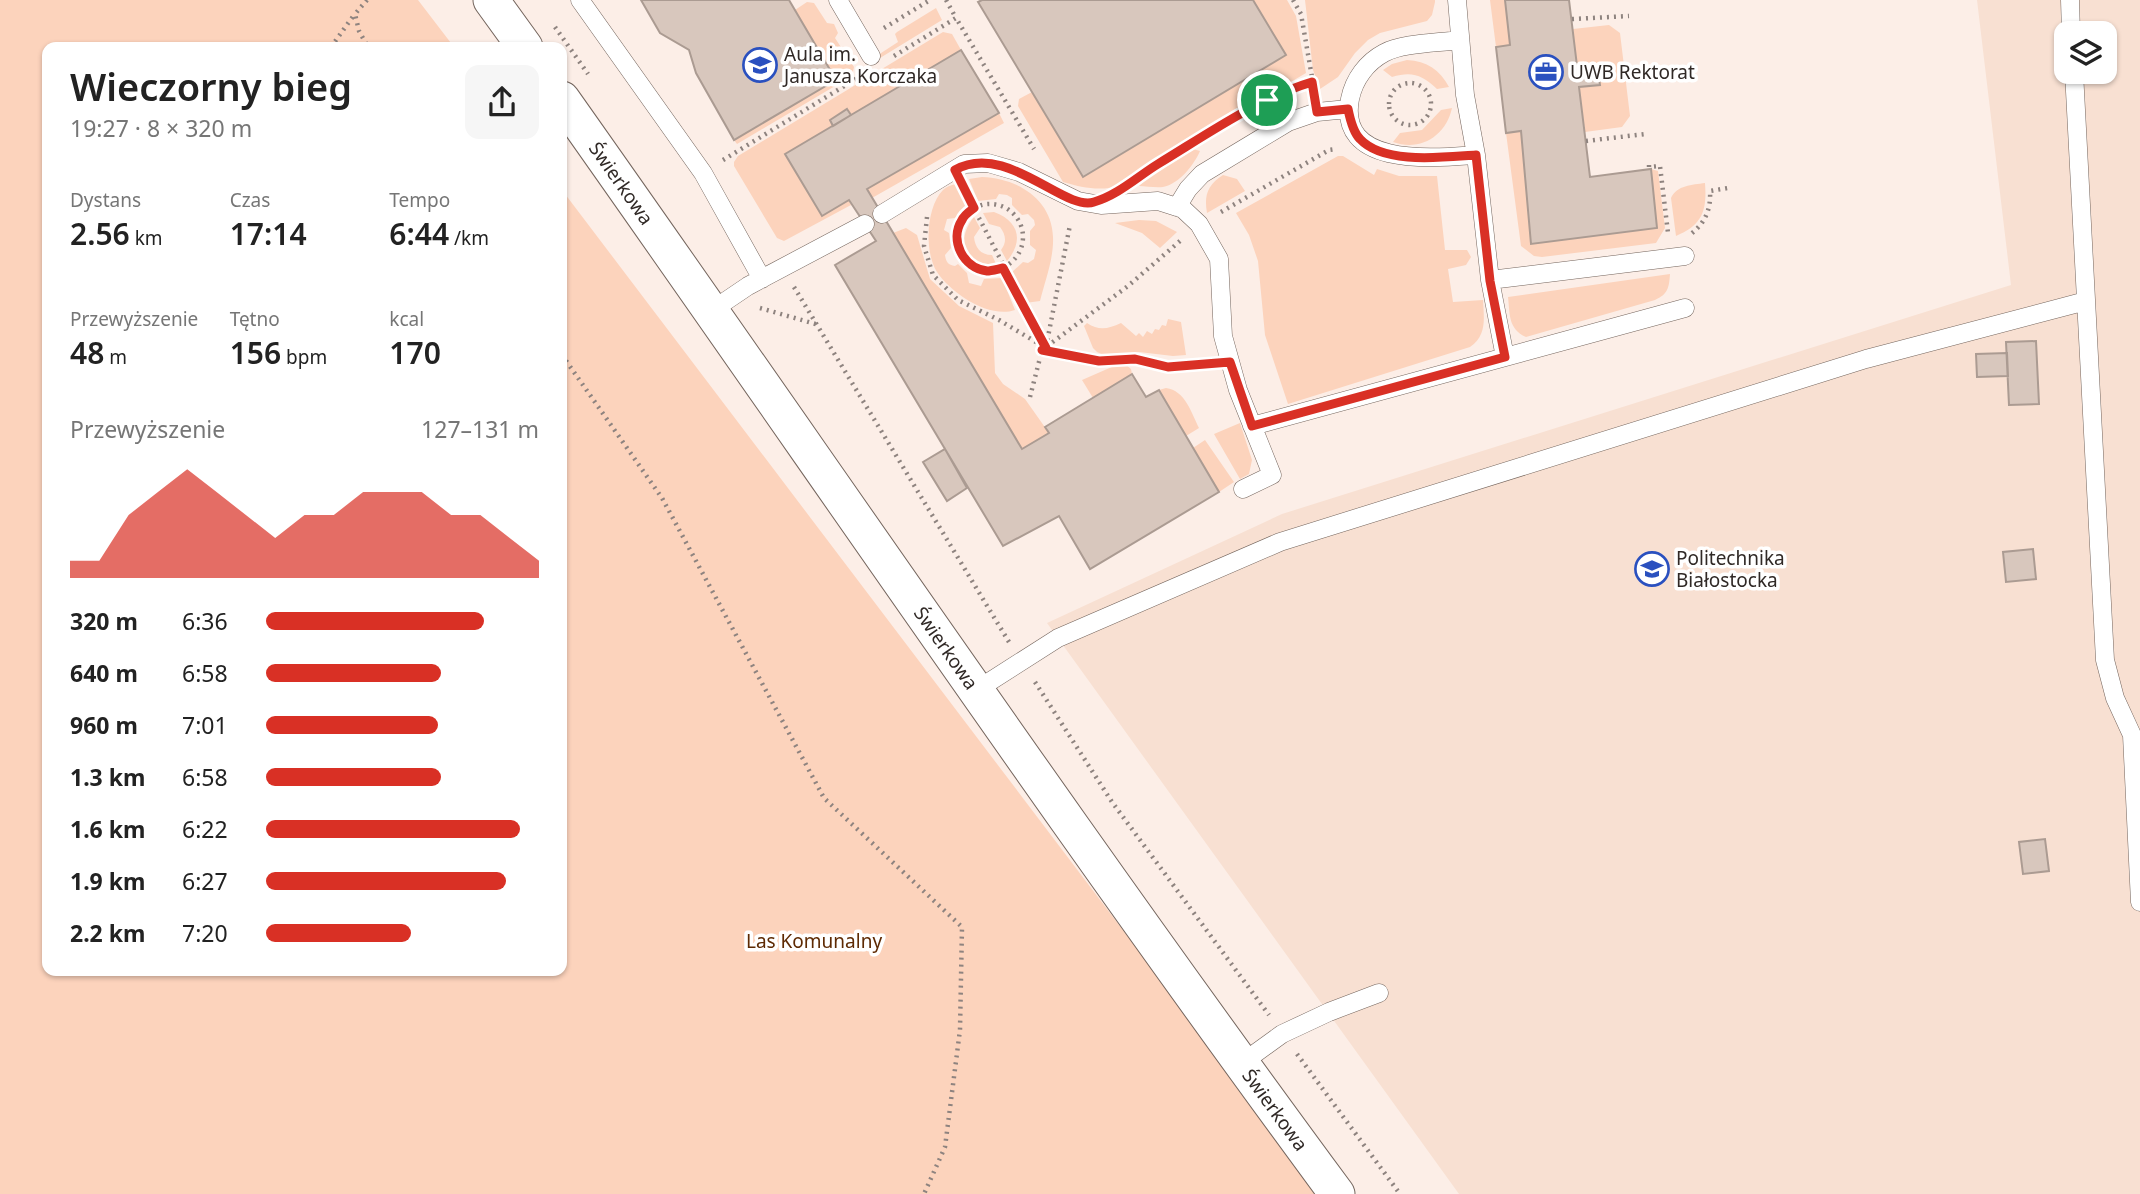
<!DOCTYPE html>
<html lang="pl">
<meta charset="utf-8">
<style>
:root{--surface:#fff;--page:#f6f6f6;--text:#222;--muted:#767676;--accent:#d93025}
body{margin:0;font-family:"Noto Sans",sans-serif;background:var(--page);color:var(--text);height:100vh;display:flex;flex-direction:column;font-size:26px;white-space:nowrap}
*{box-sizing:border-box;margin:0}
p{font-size:23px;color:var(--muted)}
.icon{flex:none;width:38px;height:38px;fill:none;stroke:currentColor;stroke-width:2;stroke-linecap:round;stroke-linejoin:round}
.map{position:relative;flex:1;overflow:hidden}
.side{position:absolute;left:42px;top:42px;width:525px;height:934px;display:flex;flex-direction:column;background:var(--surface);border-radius:14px;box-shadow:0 2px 5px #0004}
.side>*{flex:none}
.tools{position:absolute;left:2054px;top:21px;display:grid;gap:14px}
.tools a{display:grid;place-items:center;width:63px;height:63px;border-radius:14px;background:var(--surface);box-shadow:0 2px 5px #0004;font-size:35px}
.pin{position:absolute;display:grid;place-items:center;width:60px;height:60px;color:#fff;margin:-30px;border:4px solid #fff;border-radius:50%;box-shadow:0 2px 7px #0007}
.round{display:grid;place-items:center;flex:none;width:74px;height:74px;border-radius:14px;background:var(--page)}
.summary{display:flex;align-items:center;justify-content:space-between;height:119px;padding:0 28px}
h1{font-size:38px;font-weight:600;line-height:52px}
.figures{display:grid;grid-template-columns:repeat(3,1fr);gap:10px;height:119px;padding:7px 28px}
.figures div{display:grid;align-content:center}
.figures b{font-size:30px;font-weight:600}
.figures small{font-size:19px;font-weight:400}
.figures p{font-size:19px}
.chart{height:196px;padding:14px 28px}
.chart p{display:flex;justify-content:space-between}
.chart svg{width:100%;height:126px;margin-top:7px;fill:var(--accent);opacity:.7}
ul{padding:0 28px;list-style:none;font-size:23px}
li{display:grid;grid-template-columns:112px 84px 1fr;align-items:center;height:52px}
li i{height:18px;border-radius:9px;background:var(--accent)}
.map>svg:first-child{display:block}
.built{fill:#f8e0d2;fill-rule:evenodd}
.green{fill:#fcd3bc}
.building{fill:#d8c7bd;stroke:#ab9b92;stroke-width:2}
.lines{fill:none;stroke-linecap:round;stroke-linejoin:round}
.lane-casing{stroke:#74655d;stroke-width:19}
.street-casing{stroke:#74655d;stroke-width:37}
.path{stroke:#8e837f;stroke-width:4.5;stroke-dasharray:2 5;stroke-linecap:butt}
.lane{stroke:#fff;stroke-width:18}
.street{stroke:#fff;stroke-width:35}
.route-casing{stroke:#fff;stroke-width:14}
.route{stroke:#d93025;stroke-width:9}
.labels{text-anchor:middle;stroke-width:7;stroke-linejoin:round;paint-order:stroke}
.poi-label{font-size:19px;fill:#302926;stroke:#fff;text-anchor:start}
.street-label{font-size:19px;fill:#302926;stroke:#fff}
.park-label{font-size:19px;fill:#5e2a03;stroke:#fff}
</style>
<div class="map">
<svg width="2140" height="1194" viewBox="0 0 2140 1194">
<rect width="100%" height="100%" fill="#fceee7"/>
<path class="built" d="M1977,0h163v1194h-681l-412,-571 235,-109 729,-229zM2067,33h38v39h-38z"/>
<path class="green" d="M0,0h418l36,47h-407v924h515v-781l761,1004h-1323z
M1253,0h34l9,16 10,57 -167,98c-21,24 -49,19 -76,11l-45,-76 1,-7 13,-7 51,85 202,-122z
M1305,0h130v2l-3,13 -5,6 -47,12 -12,7 -13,13 -17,24 -18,12 -7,-19z
M1490,0h15l5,45 -14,2z
M807,2l7,1 13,20 7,1 4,9 -3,5 19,29 -2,9 -115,68 -3,-4 101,-60 -40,-70z
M936,8l6,12 -62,38 -2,-3 20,-13 -3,-8 2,-2z
M1609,25l11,8 10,83 -8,11 -37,5 -6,-45 20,-2 -2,-14 -19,3 -5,-45z
M943,32l9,2 9,16 -110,65 -4,-5 -17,10 3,6 -48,28 37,61 27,-15 2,5 -67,36 -7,-3 -43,-72v-4l4,-6z
M1407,60c20,1 33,10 42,27l-12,2c-15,-14 -25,-18 -45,-12l-9,-7 9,-6z
M1452,108c-6,28 -32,44 -59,34l7,-9 22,-3 19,-20z
M999,113l5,10 -132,75 -5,-9z
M1521,131l11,112 125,-15 -6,-59 7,2 7,57 -9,15 -114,14 -8,-1 -13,-10 -15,-113z
M1193,149l7,2c-6,14 -21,33 -37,36 -8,1 -17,-1 -24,-1l33,-30z
M1338,156h5l31,19 3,-6 22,7h38l8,74h22l4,7 -5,8 -18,4 5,33 30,-2c1,19 4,35 -13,47l-182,57 -23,-69 -7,-74 -9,-26 -13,-22z
M1223,175l14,4 8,12 -38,22c-3,-17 0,-28 16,-38z
M982,177c35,1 70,22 71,60 1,21 -8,44 -13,64l-15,2 -14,-30 12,-11 5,1 6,-4 2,-9 -6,-5v-14l5,-6 -1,-5 -6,-6 -6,1 -10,-10v-7l-5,-3 -8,-1 -3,5 -18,2 -9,-22z
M958,183l10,21 -13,14 -8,1 -3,11 5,3 2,15 -6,7c1,7 3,10 10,11l3,-2 9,9 2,10 12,3 3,-7 18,-1 13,32c-26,9 -64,-17 -78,-38 -13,-20 -11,-65 6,-82 4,-4 10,-5 15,-7z
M1705,183c2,27 -2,42 -29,53l-5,-38c6,-13 21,-13 34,-15z
M994,212c25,9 30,29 13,49l-6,-11c6,-8 5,-15 -1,-23l-11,-3 -6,-11z
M974,217l6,11 -6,9c1,10 6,18 18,18l5,11c-31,2 -43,-25 -23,-49z
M1139,220l17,1 21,11 -17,16 -18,-15 -27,-10z
M906,228l11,7 13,44 29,27 34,17 2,50 8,11 22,15 24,34 -27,16 -129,-216z
M1670,274c-1,14 -2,20 -15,26l-129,37c-18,-8 -16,-23 -18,-40z
M1168,319l13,3 5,33 -13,1 -34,-4 -33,4 -9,-4 -4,-4 -9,-22 3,-3c12,8 21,6 34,0l15,13 3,-3 4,4 4,-6 5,3 3,-5 4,1 3,-5 4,1z
M1125,364l6,5 1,5 -39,24 -11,-18 32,-14z
M1166,388c19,2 26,26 33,40l-13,8 -27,-46z
M1240,423l12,37 -3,14 -9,5 -26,-45z
M1205,440l29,42 -15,10 -26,-44z"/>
<path class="building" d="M641,0h148l47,80 -102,60 -38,-67 -7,-23 -29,-17z
M982,0h271l33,55 -203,122 -105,-175z
M1505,0h64l9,74 20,-3 2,14 -21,2 11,90 61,-8 6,59 -126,16 -10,-113 -15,2 -10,-86 14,-2z
M961,50l38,63 -132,76 155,260 27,-16 -4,-6 87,-53 14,23 13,-7 60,102 -129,77 -31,-53 -56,30 -168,-281 41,-24 -27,-41 -27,16 -37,-62z
M847,109l4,6 -18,11 -3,-6z
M2036,341l3,63 -30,1 -3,-63z
M2007,353l1,23 -31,1 -1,-23z
M945,449l22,39 -20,13 -24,-39z
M2033,549l3,30 -30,3 -3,-30z
M2045,839l4,32 -26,3 -4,-32z"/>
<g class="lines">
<g class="lane-casing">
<path id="lane" d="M580,0l123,173 59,106
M838,0l33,56
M1457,0l8,95 11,60 14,125 15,77
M2070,0l1,33
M1459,40c-21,3 -57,3 -75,13 -17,9 -30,26 -34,46 -13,69 84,59 126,56
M2074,72l31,588 10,38 17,37 8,167
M1177,207l11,-18 14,-15 86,-52 29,-10 31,-3
M882,214l82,-50 24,-1 31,9 59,29 23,4 57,-4 25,8 16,15 20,35 4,77 15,54 34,85 -29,14
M1490,280l195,-24
M711,311l37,-25 117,-62
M1252,426l433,-118
M975,691l83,-53 222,-96 586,-183 220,-58
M1242,1063l40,-29 47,-22 50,-19"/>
</g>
<g class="street-casing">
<g id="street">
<path d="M491,0l34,47"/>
<path id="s1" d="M562,99c258,365 509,735 775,1095"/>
</g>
</g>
<path class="path" d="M367,0l-12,14 4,17 9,16
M946,0l10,18
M1293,0l8,14 12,69
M1572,19l57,-3
M555,27l33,47
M884,28l46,-28
M331,47l23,-32
M894,56l62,-38 78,131
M1389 104a21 21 0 1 1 42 0a21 21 0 1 1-42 0Z
M1586,141l59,-7
M723,160l136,-83
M1649,165v2l11,-1 8,67
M1142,176l125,-76 22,-11 24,-7
M966,193l80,154
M957 237a33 33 0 1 1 66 0a33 33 0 1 1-66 0Z
M1221,212l108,-62 7,-1
M927,217l-3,29 9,29 25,25 41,20 47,28
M1692,233c14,-11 19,-25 18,-42l18,-3
M1180,241l-52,45 -86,64 57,11 36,-2 33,8 38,-3
M794,287l215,355
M760,308l59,17
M1046,347l24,-122
M562,355l100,143 162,300 138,129 -2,103 -15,117 -21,47
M1030,397l12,-47
M1035,682l77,120 157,213
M1297,1054l103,140"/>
<use href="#lane" class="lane"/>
<use href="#street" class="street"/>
</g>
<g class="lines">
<g class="route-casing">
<path id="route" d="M1312,82l5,30 31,-3c2,10 5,23 12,30 24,26 84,18 116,16l14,126 15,76 -253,69 -22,-64 -62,5 -33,-8 -36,2 -57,-11 4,-2 -43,-80c-5,1 -12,3 -16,3 -24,-3 -38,-31 -25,-51 2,-5 8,-9 12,-12l-19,-38c51,-29 109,42 139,32 24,-7 43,-25 64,-38 48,-29 101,-66 154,-82z"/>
</g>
<use href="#route" class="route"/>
</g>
<defs>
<g id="university-ring" transform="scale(1.75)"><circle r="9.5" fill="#fff" stroke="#2a50bf" stroke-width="1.5"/><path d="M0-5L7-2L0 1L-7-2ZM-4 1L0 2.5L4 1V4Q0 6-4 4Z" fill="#2a50bf"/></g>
<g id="office-ring" transform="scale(1.75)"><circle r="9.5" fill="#fff" stroke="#2a50bf" stroke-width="1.5"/><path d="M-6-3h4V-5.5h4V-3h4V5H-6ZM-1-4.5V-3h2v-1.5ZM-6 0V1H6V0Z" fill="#2a50bf"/></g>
</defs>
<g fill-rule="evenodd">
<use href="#university-ring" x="760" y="65"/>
<use href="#office-ring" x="1546" y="72"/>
<use href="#university-ring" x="1652" y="569"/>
</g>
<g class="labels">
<g class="poi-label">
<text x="784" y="61">Aula im.<tspan x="784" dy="22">Janusza Korczaka</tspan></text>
<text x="1570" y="79">UWB Rektorat</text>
<text x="1676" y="565">Politechnika<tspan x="1676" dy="22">Białostocka</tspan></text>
</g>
<g class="street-label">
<text dy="7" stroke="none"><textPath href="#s1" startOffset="103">Świerkowa</textPath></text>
<text dy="7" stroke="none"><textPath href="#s1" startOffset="670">Świerkowa</textPath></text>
<text dy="7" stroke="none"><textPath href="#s1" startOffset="1237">Świerkowa</textPath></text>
</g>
<g class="park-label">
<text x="814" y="948">Las Komunalny</text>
</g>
</g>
</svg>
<div class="tools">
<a><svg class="icon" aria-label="layers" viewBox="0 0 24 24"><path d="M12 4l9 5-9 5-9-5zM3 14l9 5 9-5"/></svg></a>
</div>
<div class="pin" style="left:1267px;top:100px;background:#1e9e55"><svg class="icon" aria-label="arrive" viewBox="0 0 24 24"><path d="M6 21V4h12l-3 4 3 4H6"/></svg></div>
<section class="side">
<div class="summary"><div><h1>Wieczorny bieg</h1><p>19:27 · 8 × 320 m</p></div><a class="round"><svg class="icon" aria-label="share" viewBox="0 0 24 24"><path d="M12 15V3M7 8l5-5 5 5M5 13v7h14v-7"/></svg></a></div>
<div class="figures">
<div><p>Dystans</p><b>2.56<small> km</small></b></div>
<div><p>Czas</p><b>17:14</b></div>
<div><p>Tempo</p><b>6:44<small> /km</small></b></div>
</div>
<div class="figures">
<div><p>Przewyższenie</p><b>48<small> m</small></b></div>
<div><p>Tętno</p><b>156<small> bpm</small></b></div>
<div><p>kcal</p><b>170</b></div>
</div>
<div class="chart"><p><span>Przewyższenie</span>127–131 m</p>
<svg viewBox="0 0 160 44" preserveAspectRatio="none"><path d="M0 44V38L10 38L20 22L30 14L40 6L50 14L60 22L70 30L80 22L90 22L100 14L110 14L120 14L130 22L140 22L150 30L160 38V44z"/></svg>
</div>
<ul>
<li><b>320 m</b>6:36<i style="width:80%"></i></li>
<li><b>640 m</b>6:58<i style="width:64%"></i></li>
<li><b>960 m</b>7:01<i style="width:63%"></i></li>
<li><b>1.3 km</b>6:58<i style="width:64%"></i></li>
<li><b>1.6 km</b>6:22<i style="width:93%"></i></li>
<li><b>1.9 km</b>6:27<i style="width:88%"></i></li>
<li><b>2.2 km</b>7:20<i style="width:53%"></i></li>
</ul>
</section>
</div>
